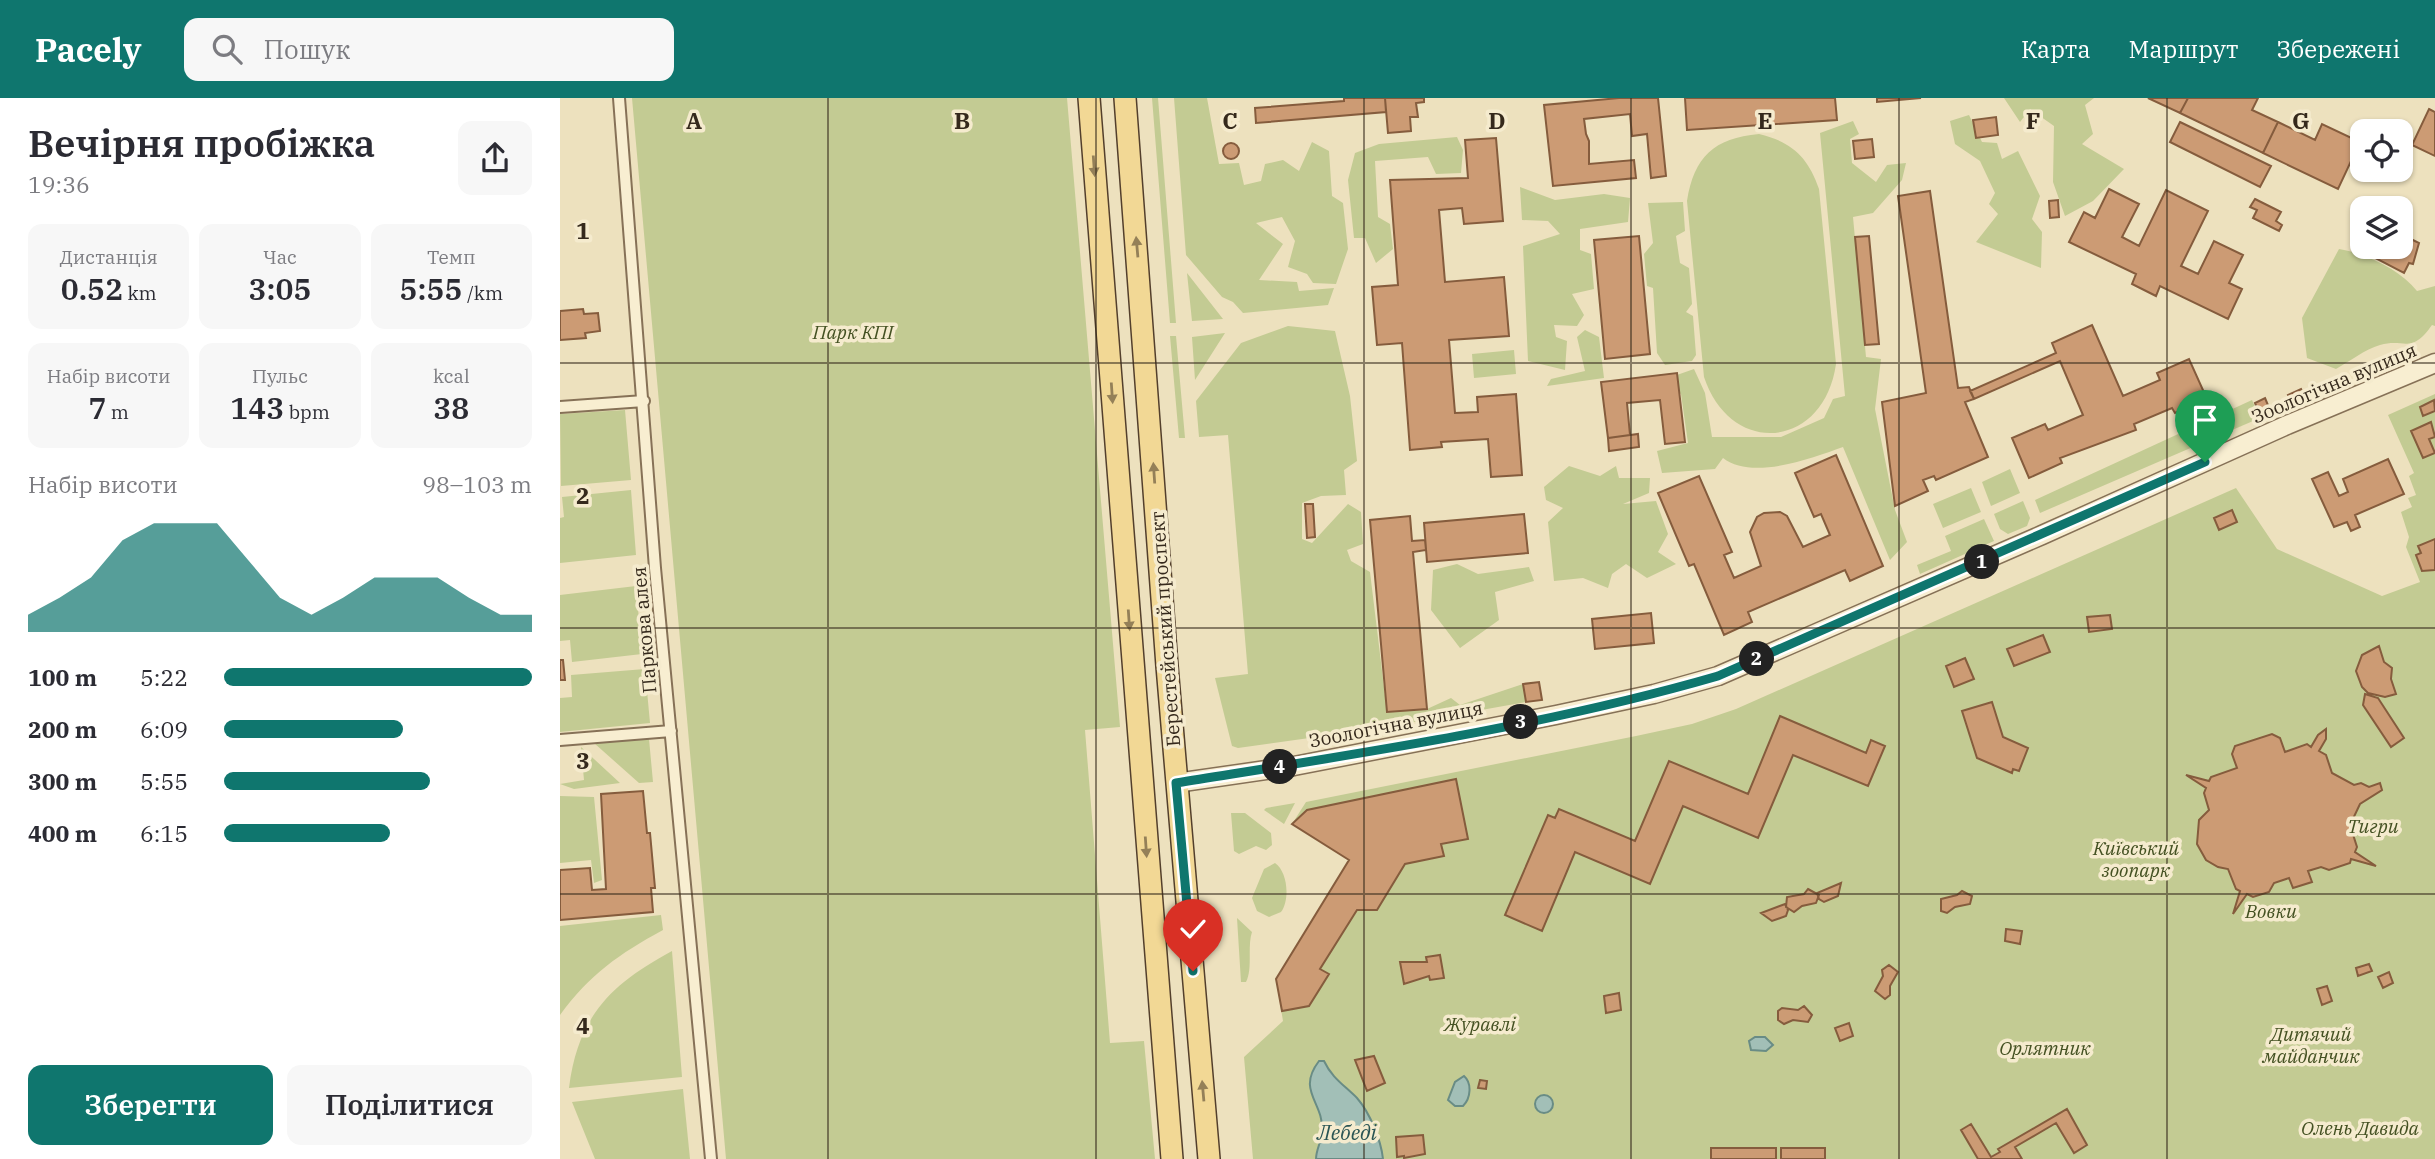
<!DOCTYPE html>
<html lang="uk">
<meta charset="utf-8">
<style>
:root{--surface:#fff;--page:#f7f7f7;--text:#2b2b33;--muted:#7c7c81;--accent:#0f766e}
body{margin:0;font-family:"IBM Plex Serif",serif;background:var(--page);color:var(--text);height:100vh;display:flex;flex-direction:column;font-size:26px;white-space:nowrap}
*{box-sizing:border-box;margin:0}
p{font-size:23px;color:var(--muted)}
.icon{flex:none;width:38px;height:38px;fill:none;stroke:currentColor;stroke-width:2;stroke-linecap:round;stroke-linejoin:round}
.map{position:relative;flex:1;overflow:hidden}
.side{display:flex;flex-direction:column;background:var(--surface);width:560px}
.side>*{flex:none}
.fabs{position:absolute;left:1790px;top:21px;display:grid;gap:14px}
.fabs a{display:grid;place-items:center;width:63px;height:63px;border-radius:14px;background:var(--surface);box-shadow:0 2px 5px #0004;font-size:35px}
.pin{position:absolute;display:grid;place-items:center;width:60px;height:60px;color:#fff;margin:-72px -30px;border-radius:50% 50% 50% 0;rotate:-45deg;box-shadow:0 0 7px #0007}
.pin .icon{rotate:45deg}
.km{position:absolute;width:35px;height:35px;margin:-18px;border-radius:50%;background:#222;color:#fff;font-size:19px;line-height:35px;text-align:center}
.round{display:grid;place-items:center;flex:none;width:74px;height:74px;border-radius:14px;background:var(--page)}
.overview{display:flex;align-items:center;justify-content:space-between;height:119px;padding:0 28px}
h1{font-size:38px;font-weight:600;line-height:52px}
.metrics{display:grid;grid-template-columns:repeat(3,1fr);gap:10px;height:119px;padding:7px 28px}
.metrics div{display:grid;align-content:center;border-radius:14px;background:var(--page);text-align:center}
.metrics b{font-size:30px;font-weight:600}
.metrics small{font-size:19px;font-weight:400}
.metrics p{font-size:19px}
.chart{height:196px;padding:14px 28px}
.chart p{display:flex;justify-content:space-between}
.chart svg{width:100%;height:126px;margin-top:7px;fill:var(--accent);opacity:.7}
.primary-button{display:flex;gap:14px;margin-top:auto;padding:14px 28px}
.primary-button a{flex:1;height:80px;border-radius:14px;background:var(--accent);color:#fff;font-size:28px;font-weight:600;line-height:80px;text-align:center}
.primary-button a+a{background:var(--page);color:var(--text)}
ul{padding:0 28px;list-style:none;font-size:23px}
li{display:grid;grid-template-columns:112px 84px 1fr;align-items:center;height:52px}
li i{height:18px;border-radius:9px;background:var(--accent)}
header{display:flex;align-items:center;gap:42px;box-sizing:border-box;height:98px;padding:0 35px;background:var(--accent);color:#fff}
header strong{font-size:33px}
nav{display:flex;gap:38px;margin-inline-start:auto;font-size:24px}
.search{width:490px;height:63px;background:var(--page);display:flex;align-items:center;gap:18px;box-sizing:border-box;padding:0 24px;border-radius:14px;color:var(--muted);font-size:26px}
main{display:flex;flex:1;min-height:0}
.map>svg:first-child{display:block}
.green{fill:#c3cb93}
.water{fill:#a2bfb7;stroke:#698c85;stroke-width:2}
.building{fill:#cc9b74;stroke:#855c3d;stroke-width:2}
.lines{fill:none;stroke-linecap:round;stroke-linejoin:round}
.pedestrian-casing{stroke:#867157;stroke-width:14}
.tertiary-casing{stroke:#867157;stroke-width:21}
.primary-casing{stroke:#533f2c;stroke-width:24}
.pedestrian{stroke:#f8eed1;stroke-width:10}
.tertiary{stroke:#f8eed1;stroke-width:18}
.primary{stroke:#f2d895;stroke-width:21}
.oneway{fill:#948058}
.route-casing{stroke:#fff;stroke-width:14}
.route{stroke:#0f766e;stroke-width:9}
.grid{fill:none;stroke:#35291c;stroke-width:2;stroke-opacity:0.55}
.labels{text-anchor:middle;stroke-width:7;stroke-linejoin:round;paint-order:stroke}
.park-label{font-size:19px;font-style:italic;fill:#445122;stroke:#f5ebce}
.street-label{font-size:19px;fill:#35291c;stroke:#f5ebce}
.water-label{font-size:21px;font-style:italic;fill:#2b5554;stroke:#f5ebce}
.grid-label{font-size:23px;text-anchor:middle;font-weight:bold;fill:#35291c;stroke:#f5ebce;stroke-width:7;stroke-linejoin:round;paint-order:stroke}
</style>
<header>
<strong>Pacely</strong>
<div class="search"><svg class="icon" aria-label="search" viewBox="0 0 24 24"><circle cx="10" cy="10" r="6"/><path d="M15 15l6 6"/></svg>Пошук</div>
<nav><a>Карта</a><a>Маршрут</a><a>Збережені</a></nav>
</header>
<main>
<section class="side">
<div class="overview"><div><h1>Вечірня пробіжка</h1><p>19:36</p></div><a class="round"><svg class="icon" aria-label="share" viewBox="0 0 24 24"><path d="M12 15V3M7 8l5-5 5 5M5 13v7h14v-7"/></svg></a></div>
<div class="metrics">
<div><p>Дистанція</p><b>0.52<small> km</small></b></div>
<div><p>Час</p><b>3:05</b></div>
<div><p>Темп</p><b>5:55<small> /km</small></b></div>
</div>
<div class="metrics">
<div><p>Набір висоти</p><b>7<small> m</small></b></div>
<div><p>Пульс</p><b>143<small> bpm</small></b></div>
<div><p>kcal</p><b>38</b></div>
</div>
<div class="chart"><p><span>Набір висоти</span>98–103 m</p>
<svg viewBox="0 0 160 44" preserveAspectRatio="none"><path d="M0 44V38L10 32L20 25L30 12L40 6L50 6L60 6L70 19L80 32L90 38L100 32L110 25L120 25L130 25L140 32L150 38L160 38V44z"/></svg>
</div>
<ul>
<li><b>100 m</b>5:22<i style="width:100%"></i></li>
<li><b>200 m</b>6:09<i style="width:58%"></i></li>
<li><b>300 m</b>5:55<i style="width:67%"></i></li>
<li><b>400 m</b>6:15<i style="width:54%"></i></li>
</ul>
<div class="primary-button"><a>Зберегти</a><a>Поділитися</a></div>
</section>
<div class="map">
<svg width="1875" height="1061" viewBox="0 0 1875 1061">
<rect width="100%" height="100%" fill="#ede1be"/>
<path class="green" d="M72,0h435l53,629 -35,3 25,313 34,-2 11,118h-429z
M592,0h6l18,225h-6z
M614,0h33l12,66 20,-1 5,22 17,-4 4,-17 18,-4 16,11 13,-29 17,9 3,45 11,7 5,46 -12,35 -23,-1 -6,-9 -19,-7 7,-26 -13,-24 -26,6 27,21 -24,36 38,2 2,9 35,-3 -6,17 -85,8 -10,-11 -11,-5 -36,-42z
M1444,0h90l-9,7 8,29 -11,10 42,25 -31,32 -28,15 -12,-34 1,-56 -24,-17 -10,13z
M1409,17l13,27 15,1 5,16 16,-8 22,45 -8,23 10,13 -1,36 -65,-26 22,-28 -9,-10 6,-11 -15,-32 -25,-17 -5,-23z
M1293,23l6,13 -9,5 2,24 24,19 11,-17 19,-2 -4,17 -29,33 -20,4 13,140 15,2 -6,50 20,101 12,32 -17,18 -47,-113c-31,11 -91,34 -120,11l-8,11 -53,4 -5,-22 31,-8 -7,-49 -24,-12 37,-13 11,24 7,44h69l43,-19 9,-19 12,-3 -25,-263z
M1199,36c33,8 49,23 60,55l17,175c-12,85 -105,94 -132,13l-17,-176c7,-44 27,-63 72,-67z
M897,39l6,13 -2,23 -25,1 -8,-17 -53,4 3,56 12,7 3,25 -17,14 -11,-25h-11l-6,-58 7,-27 24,-9z
M960,89l35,13 49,-6 26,4 -2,24 -48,7v21l11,4 3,35 -22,5 12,21 -7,11 -23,-1 2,12 11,4 -2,29 -37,-9 -5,-115 37,-12 -12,-13 -26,-1z
M1123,104l2,29 -9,5 4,27 9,5 3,36 -6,8 7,4 3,39 -4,6 -27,4 -8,-12 -4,-65 -6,-2 -3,-32 9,-11 -5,-40z
M1779,151c28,5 60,20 78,42l18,-5v40l-3,-1c-21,30 -27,13 -52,20 -15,4 -31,17 -44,24l-29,-11 -5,-40z
M627,175l36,46 -31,2z
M728,228l47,5 15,65 7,65 -13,9 2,25 -25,1 -19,7v36l10,4 36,-39 13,8 2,32 -16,6 4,11 19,11 17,140 40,-3 24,-11 9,7 63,-21 3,18 -145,26 -143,20 -6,-2 -17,-68 33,-4 -20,-239 -29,2 -3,-36 45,-58z
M1025,232l14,7 5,41 -57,8 4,-7 34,-8 -8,-34z
M665,235l-30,47 -3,-43z
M610,238h6l9,102h-6z
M954,252l2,24 -42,4 -2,-24z
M1875,296v765h-1182l-9,-102 39,-36 -7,-42 73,-119 -57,-36 14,-22 330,-66 56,-12 44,-15 500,-221 41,61 105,47 38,-14 -14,-35 3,-10 -8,-25 11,-5 -4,-9 8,-3 -7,-19 5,-3 -26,-58z
M1692,302l8,18 -220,95 -5,-13z
M65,312l6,70 -70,6 -1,-72z
M1009,368l31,10 16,-10 3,12h31l-1,15 -26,11 33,-3 12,33 -10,18 18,12 -29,14 -21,-14 -14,10 -4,14 -25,-10 -29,3 -6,-59 15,-14 -17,-8 -2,-13z
M1450,371l10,24 -29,13 -9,-24z
M1411,390l10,24 -38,16 -10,-24z
M71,392l5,65 -76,8v-45l4,-1 -2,-20z
M1463,403l7,17 -3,8 -19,8 -8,-5 -6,-15z
M1424,421l10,22 -74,33 -3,-9 34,-14 -6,-15z
M897,466l21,10 51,-7 5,14 -39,11 4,28 -39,28 -29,-38 2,-40z
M76,488l6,68 -70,8 -2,-22 -10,1v-46z
M85,571l5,54 -90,9v-34l12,-1 -1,-22z
M89,641l4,43 -14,1 -45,-40z
M21,649l39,36 -46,6 -14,-5 24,-4z
M0,698l34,1 8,83 -8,3 -3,-23 -31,3z
M735,705l-11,21 -20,-14 2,-2z
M671,715h14l26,20 1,12 -6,5 -10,-4 -17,8 -5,-3z
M715,765c13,9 15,37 6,49l-12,5 -12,-6 -5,-13 12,-29z
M101,817l2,15c-44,24 -73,44 -103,85v-89z
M677,820l15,14c-5,15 1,36 -6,50h-5z
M112,853l10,126 -113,11c9,-72 42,-104 103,-137z
M123,991l7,70h-95l-23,-57z"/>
<path class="water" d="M1195,939h10l8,8 -7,6 -15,-1 -2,-9z
M759,963h5c8,17 20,24 33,37 13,15 24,42 26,61h-67c0,-10 6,-18 6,-28 2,-29 -26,-40 -3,-70z
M904,978c8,7 7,22 -1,30h-8l-7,-6 7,-18z
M975 1006a9 9 0 1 1 18 0a9 9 0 1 1-18 0Z"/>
<path class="building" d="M784,0h41l1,14 -130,11 -1,-15 89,-7z
M825,0h39v4l-8,1 2,14h-8l1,14 -23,2z
M1059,0h39l8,78 -15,2 -4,-44 -15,2 -2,-22 -46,5 2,15 3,7v23l45,-4 2,18 -83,8 -9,-81z
M1125,0h150l2,22 -150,10z
M1317,0h44l-44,4z
M1588,0h40l-8,15z
M1628,0h70l-6,12 26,12 -15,31 -83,-40z
M1869,11l6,3v44l-23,-11z
M1436,19l2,18 -22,3 -3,-18z
M1620,24l91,44 -11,21 -90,-45z
M1718,24l37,18 7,-16 38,18 -22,47 -75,-36z
M936,40l7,83 -39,3 -2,-16 -23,2 6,72 59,-5 5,59 -60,4 6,73 23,-1 -1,-15 39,-3 6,81 -31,2 -3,-38 -47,3 1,5 -32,3 -8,-107 -25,2 -5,-58 26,-2 -8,-105 78,-2 -3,-38z
M1312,41l2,18 -19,2 -2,-18z
M663 53a8 8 0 1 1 16 0a8 8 0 1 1-16 0Z
M1549,91l30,15 -17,33 17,9 27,-56 42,21 -27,55 17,8 16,-33 29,14 -14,28 13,6 -14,30 -68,-33 -4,10 -24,-12 4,-10 -67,-32 15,-30 11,6z
M1370,93l28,197 11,-1 5,12 -9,3 23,55 -52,23 -2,-4 -11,4 5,11 -33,15 -13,-104 44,-9 -28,-197z
M1695,101l26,13 -5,9 6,4 -3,6 -26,-13 4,-8 -7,-3z
M1498,102l1,17 -9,1 -1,-17z
M1841,136l18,9 -6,21 -4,-1 -5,10 -46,-24 4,-8v6h39z
M1079,138l11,118 -45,5 -11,-119z
M1309,138l10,108 -14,1 -10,-108z
M23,211l1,5 14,-1 2,18 -15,2 1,5 -26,2v-29z
M1532,227l31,71 37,-16 -3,-7 32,-14 18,40 -32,14 -3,-5 -38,16 2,6 -76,28 2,5 -33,15 -17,-40 33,-14 3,6 35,-15 -23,-54 -86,38 -4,-8 86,-38 -4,-10z
M1117,275l8,69 -20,2 -5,-44 -33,3 3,32 -22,3 -7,-56z
M1741,291l3,7 -13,6 -3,-7z
M1705,300l5,12 -10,5 -5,-12z
M1874,302l1,11 -12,5 -3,-9z
M1871,324l4,15 -6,2 6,14 -12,5 -12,-27z
M1078,336l1,13 -30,4 -1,-13z
M1276,357l47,111 -33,15 -5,-11 -48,21 -49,21 4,10 -28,13 -30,-71 -5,2 -31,-73 41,-17 33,76 -8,3 10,23 27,-12 -11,-34 7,-15 7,-4 16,-1 7,4 16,31 27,-12 -9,-21 -7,3 -19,-44z
M1828,361l16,35 -49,21 5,12 -9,4 -4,-9 -13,5 -22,-48 16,-7 11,24 9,-4 -5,-13z
M745,406h8l2,33 -8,1z
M1672,412l5,12 -18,8 -5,-12z
M964,416l4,39 -101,9 -3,-39z
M850,418l2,25 13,-1 1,10 -13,2 14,157 -40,3 -17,-192z
M1875,441v31l-13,1 -6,-16 5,-2 -3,-7z
M1091,515l3,30 -59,6 -3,-30z
M1550,517l2,14 -23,3 -2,-15z
M1483,537l7,17 -36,14 -7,-17z
M1819,548l5,16 8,6 -1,11 5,15 -11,3 -17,-4 -6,-6 -6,-16 6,-16z
M1405,560l9,21 -20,8 -8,-21z
M0,562h3l2,20h-5z
M979,584l3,18 -16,2 -3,-18z
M1805,596l13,4 26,40 -13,9 -28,-42z
M1432,604l11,35 25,11 -9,23 -6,-2 -1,4 -35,-15 -15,-47z
M1220,618l86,37 5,-13 14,6 -17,40 -75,-31 -35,83 -75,-32 -33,78 -75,-32 -33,79 -37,-16 43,-100 7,3 4,-9 76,32 34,-80 79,33z
M1766,631v10l-7,12 7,4 6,18 22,12 7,-2 8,4 11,-4 2,7 -22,14 -10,21 7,22 -2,5 21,14 -25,-7 -1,4 -21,7 -8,-3 -13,4 4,11 -19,6 -4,-10 -15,5 -5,9 -16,5 -6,-3 -14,20 7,-23 -4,-2 -8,-20 -10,-2 -12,-7 -9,-16 2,-24 10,-10 -5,-17 2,-5 -20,-13 23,6 2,-4 26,-9 -5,-14 3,-8 37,-12 8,4 5,14 22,-8 4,3 7,-12z
M896,681l12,60 -27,5 3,12 -39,8 -28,46h-20l-37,59 9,5 -20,32 -27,5 -6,-32 73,-119 -57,-36 15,-14z
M83,693l4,42h3l5,55h-4l2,24 -93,8v-50l30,-2 2,22 14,-1 -5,-95z
M1281,785l-3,13 -14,6 -5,-3 -2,-6z
M1248,791l11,6 -3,8 -14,3 -8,6 -8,-5 1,-10 17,-3z
M1402,793l10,5 -2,8 -15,3 -8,6 -6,-2v-12l16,-4z
M1225,806l3,6 -2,6 -14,5 -11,-8z
M1446,831l16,2 -2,13 -15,-3z
M880,857l4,23 -14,2 -1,-4 -25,8 -4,-22h27l-1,-5z
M1809,866l3,7 -14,5 -2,-8z
M1329,867l9,7 -8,14v9l-5,4 -10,-8 8,-15 -1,-6z
M1829,874l4,11 -10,5 -5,-11z
M1767,888l5,15 -10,4 -5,-16z
M1059,895l2,17 -15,3 -2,-17z
M1244,908l8,9 -4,7 -15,-2 -9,4 -6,-4v-9l4,-3 16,2z
M1289,925l4,13 -13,5 -5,-13z
M814,958l11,27 -18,8 -12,-31z
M920,982l7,1 -1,8 -8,-1z
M1507,1011l20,36 -13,8 -18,-30 -41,24 7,12h-44l-17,-29 10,-6 20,33 9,-5 -2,-3z
M863,1037l2,19 -21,4v-2l-7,1 -1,-20z
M1151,1050h65v11h-65z
M1221,1050h44v11h-44z"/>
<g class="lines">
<g class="pedestrian-casing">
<path id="pedestrian" d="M59,0l36,470 56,591
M0,309l84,-6
M0,642l111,-9"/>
</g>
<g class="tertiary-casing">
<path id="tertiary" d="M616,685l118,-17 262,-51 98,-21 64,-18 324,-141 245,-110 148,-62"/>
</g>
<g class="primary-casing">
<path id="primary" d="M529,0l83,1061
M565,0l42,568 42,493"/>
</g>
<use href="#pedestrian" class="pedestrian"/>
<use href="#tertiary" class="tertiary"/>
<use href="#primary" class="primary"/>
</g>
<defs><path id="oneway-solid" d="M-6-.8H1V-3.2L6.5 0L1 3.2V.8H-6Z" transform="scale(1.75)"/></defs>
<g class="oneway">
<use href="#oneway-solid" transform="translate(534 68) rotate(86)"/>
<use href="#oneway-solid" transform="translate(577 149) rotate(-95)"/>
<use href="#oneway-solid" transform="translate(552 295) rotate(86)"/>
<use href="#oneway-solid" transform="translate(594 375) rotate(-94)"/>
<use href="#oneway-solid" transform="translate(569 522) rotate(86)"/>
<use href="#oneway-solid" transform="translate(586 749) rotate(86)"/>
<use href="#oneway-solid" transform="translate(643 993) rotate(-95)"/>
</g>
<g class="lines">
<g class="route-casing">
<path id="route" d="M633,873l-17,-188c180,-29 366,-56 542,-107l487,-214"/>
</g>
<use href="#route" class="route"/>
</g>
<path class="grid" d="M268,0v1061M536,0v1061M804,0v1061M1071,0v1061M1339,0v1061M1607,0v1061M0,265h1875M0,530h1875M0,796h1875"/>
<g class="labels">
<g class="park-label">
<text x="293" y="241">Парк КПІ</text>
<text x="1813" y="735">Тигри</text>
<text x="1576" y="757">Київський<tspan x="1576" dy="22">зоопарк</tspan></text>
<text x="1711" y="820">Вовки</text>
<text x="920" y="933">Журавлі</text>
<text x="1751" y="943">Дитячий<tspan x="1751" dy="22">майданчик</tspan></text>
<text x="1485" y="957">Орлятник</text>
<text x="1800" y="1037">Олень Давида</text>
</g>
<g class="street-label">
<text transform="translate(1774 285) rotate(-23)" y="7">Зоологічна вулиця</text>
<text transform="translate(605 531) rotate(-94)" y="7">Берестейський проспект</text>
<text transform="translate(84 532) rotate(-95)" y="7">Паркова алея</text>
<text transform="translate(836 626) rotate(-11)" y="7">Зоологічна вулиця</text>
</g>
<g class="water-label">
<text x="787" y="1042">Лебеді</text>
</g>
</g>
<g class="grid-label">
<text x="134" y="31">A</text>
<text x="402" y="31">B</text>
<text x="670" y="31">C</text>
<text x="937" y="31">D</text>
<text x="1205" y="31">E</text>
<text x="1473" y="31">F</text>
<text x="1741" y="31">G</text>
<text x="23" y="141">1</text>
<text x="23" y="406">2</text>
<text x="23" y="671">3</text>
<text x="23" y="936">4</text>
</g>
</svg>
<div class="fabs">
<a><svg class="icon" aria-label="locate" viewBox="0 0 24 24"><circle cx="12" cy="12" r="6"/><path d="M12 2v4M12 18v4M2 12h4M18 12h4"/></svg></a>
<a><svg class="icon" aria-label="layers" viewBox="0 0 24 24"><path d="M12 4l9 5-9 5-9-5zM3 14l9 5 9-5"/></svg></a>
</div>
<div class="pin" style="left:1645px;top:364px;background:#1e9e55"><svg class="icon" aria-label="arrive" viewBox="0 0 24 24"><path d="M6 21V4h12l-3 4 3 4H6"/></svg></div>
<div class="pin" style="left:633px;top:873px;background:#d93025"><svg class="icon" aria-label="check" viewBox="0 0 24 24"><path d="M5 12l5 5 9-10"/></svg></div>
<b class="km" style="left:1422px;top:464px">1</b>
<b class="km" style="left:1197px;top:561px">2</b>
<b class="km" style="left:961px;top:624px">3</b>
<b class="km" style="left:720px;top:669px">4</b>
</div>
</main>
